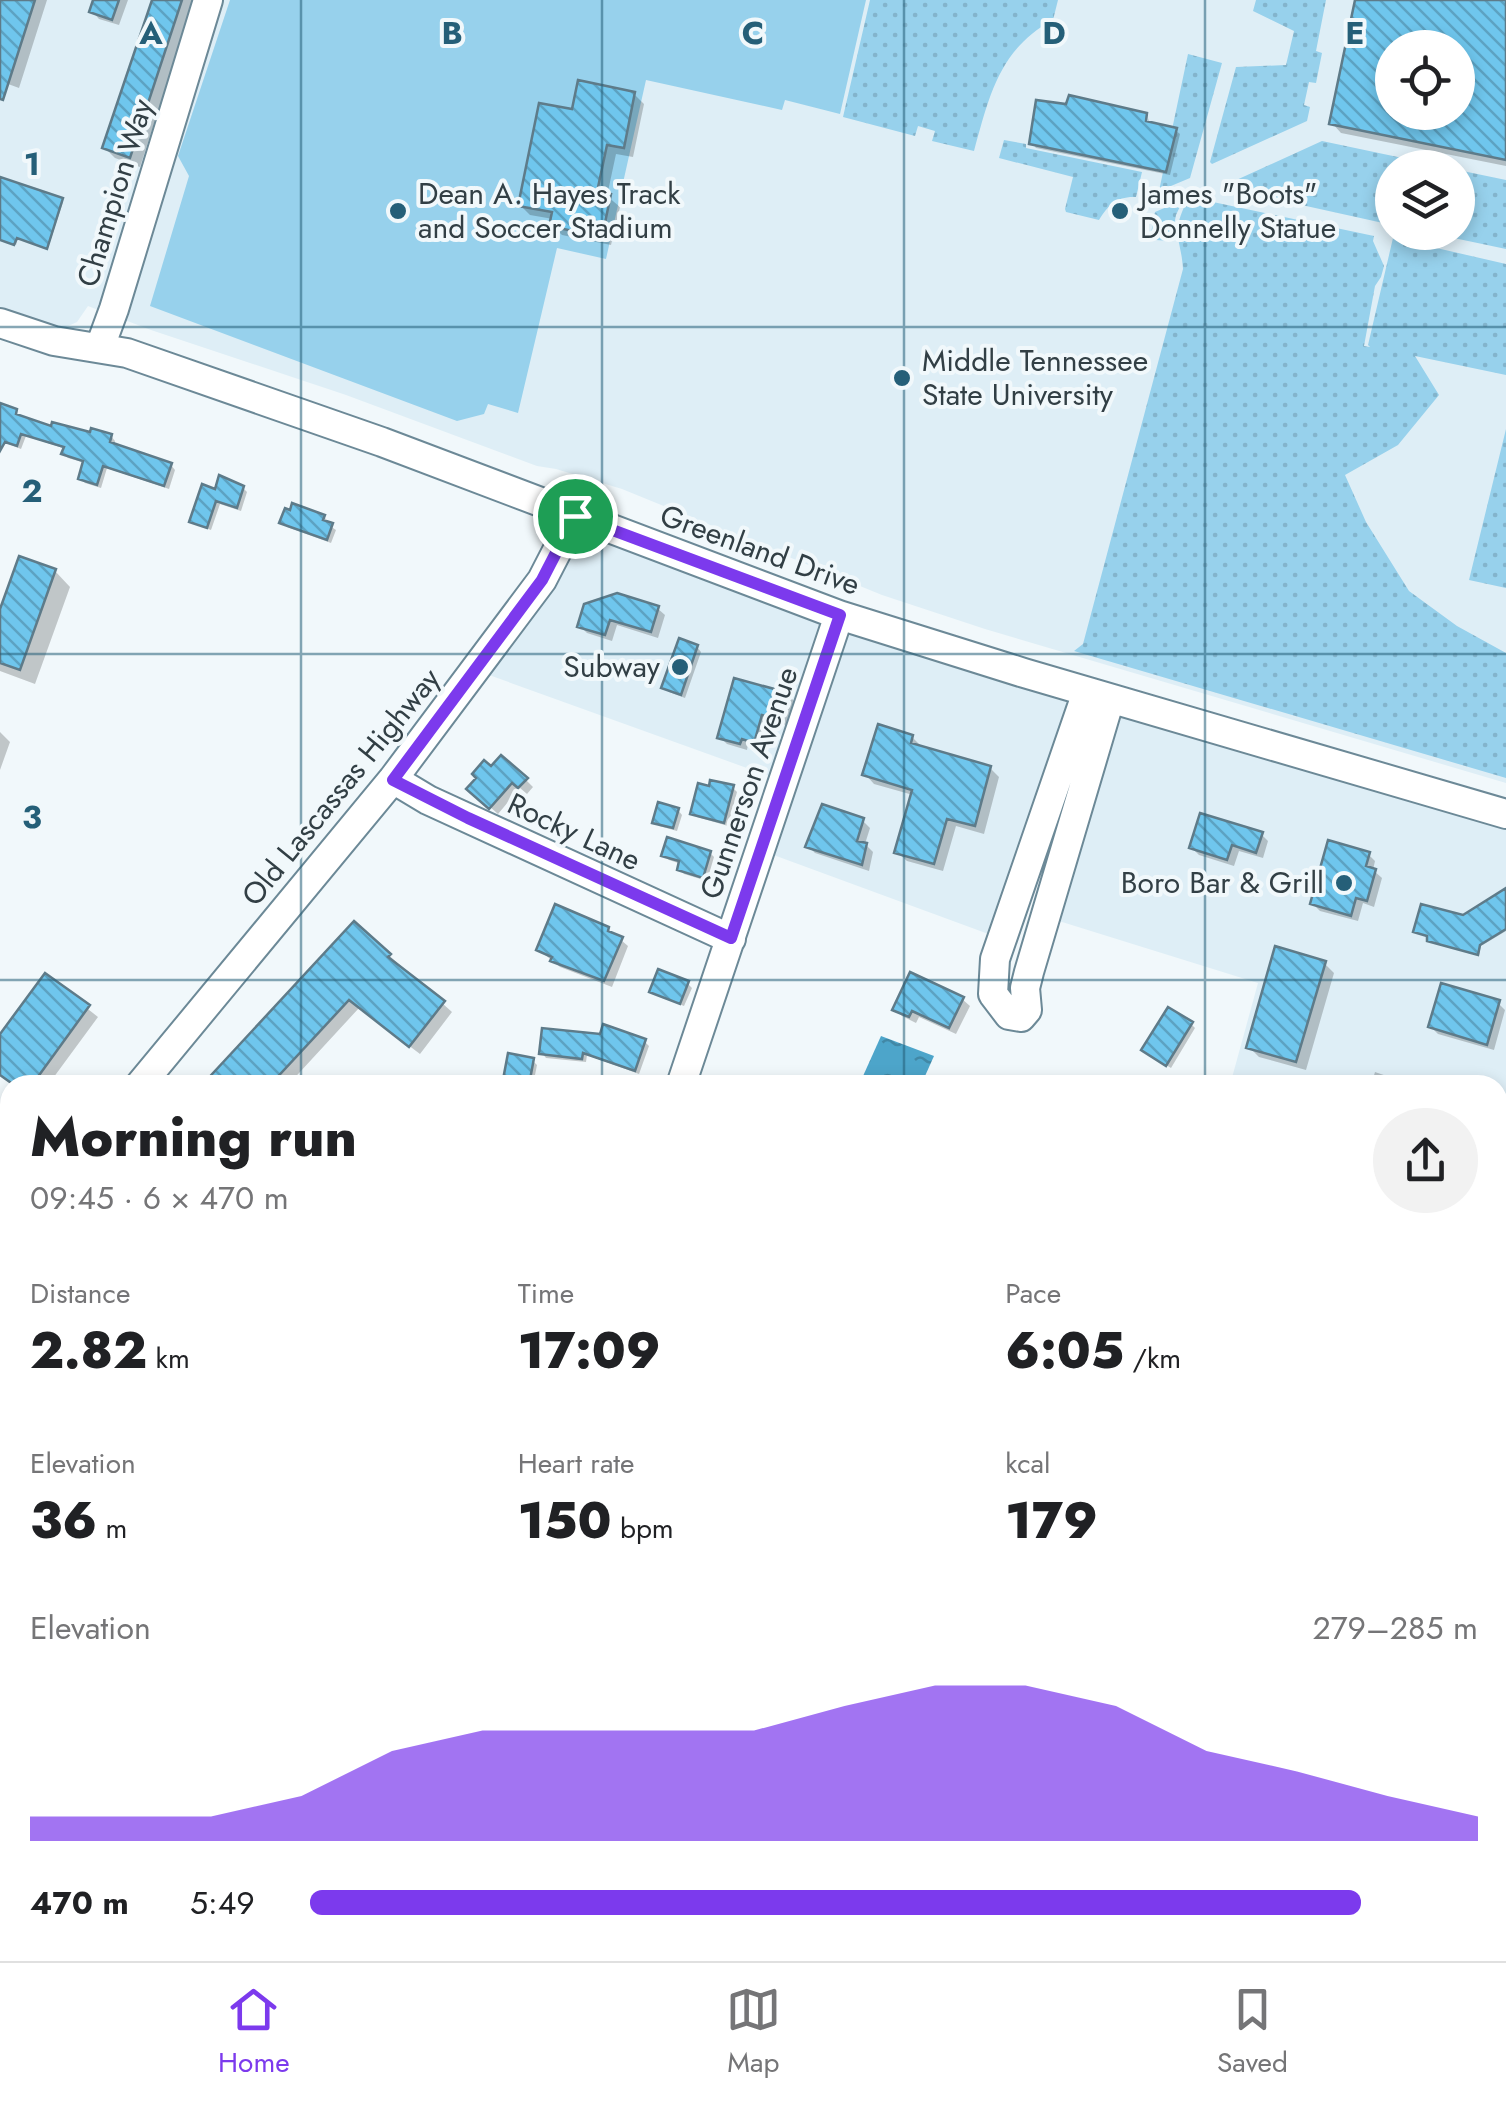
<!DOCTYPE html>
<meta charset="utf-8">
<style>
:root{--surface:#fff;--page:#f2f2f2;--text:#202124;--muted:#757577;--line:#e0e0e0;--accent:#7c3aed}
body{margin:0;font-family:Jost,sans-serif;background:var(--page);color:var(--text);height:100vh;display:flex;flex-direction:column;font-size:38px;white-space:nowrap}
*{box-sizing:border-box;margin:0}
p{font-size:32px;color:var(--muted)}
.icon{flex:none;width:55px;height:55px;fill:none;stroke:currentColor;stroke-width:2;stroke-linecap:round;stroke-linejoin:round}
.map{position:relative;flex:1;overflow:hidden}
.side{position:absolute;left:0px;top:1075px;width:1508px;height:888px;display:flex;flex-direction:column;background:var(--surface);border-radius:30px 30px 0 0;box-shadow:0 5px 15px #0003}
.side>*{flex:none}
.tools{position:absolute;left:1375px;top:30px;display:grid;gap:20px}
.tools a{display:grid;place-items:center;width:100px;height:100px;border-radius:50%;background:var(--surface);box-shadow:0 5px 15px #0003;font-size:50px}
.pin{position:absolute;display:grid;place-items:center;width:85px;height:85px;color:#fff;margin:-42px;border:5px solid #fff;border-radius:50%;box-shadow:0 2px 10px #0007}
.round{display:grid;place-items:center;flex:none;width:105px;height:105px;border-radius:52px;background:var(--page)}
.head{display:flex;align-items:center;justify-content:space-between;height:170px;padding:0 30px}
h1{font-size:55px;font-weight:800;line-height:75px}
.stats{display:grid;grid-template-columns:repeat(3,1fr);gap:15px;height:170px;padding:10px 30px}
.stats div{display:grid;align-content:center}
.stats b{font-size:50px;font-weight:800}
.stats small{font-size:28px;font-weight:400}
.stats p{font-size:28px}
.chart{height:280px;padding:20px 30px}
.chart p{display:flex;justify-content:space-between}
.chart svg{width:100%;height:180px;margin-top:10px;fill:var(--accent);opacity:.7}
ul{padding:0 30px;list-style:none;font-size:32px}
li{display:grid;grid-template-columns:160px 120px 1fr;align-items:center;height:75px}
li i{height:25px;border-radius:12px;background:var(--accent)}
.dock{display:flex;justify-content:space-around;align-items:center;height:140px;border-top:2px solid var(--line);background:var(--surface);font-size:28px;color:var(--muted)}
.dock a{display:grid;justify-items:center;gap:5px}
.dock .current{color:var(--accent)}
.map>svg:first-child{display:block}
.built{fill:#deeef6;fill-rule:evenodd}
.grass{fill:url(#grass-dots)}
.garden{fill:#97d1ec}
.water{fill:url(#water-ripples)}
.shadow{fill:#0003;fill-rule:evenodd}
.building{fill:url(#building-back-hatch);stroke:#5e7b89;stroke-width:2.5;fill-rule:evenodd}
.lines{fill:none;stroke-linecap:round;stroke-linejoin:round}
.minor-casing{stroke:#6c8997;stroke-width:32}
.major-casing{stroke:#739eb2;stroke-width:38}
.minor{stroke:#fff;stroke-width:28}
.major{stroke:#c0e3f4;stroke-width:32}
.route-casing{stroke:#fff;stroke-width:20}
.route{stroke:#7c3aed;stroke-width:12}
.grid{fill:none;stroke:#255f78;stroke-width:2.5;stroke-opacity:0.55}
.poi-dot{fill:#255f78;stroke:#f1f8fb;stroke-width:4}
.labels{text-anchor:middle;stroke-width:8;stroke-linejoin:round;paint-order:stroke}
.street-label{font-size:30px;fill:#323f45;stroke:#f1f8fb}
.poi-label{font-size:30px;fill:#323f45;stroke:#f1f8fb;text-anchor:start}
.grid-label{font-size:32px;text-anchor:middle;font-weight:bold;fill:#255f78;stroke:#f1f8fb;stroke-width:8;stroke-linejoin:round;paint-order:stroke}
</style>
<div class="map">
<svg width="1506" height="1961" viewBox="0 0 1506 1961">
<defs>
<pattern id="grass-dots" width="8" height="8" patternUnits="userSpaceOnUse" patternTransform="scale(2.5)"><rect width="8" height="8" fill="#97d1ec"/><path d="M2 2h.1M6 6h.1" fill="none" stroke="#83b4cc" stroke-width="1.8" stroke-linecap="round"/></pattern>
<pattern id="water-ripples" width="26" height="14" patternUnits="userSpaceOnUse" patternTransform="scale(2.5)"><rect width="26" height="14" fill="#4da5ca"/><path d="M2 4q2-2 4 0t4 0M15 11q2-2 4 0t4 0" fill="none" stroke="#4188a6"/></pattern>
<pattern id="building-back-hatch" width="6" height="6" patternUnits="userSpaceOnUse" patternTransform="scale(2.5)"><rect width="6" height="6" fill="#6fc6ed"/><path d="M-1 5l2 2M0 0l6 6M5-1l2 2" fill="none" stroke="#5ca2c2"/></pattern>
</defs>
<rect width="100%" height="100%" fill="#f1f8fb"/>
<path class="built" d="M0,0h1506v783l-521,-154 -103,-34 -260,-106 -66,-20 -19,-3 -191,-71 -195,-65 -63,-24 -11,16 -11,5 -11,-1 -55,-18zM1392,48h66v64h-66zM1392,168h66v64h-66z
M575,516l931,298v362l-8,-2v-89h-268l28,-102 -212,-66 21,-77 -27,-8 -38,107 -242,-89 23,-69 -308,-111z"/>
<path class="grass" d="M870,0h188l-5,20c-54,29 -64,77 -79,131l-42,-10 3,-10 -17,-5 -3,10 -72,-19z
M1256,0h70l-10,51 6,2 -6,30 -7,-1 -5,23 6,2 -3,14 -95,43 -2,-2 26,-95 50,-2 8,-34 -41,-20z
M1188,54l34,9 -32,115 -31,13z
M1004,140l22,4v4l116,24 -6,25c-19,-1 -28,8 -37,23l-33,-8 -1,-3 8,-32 -74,-19z
M1322,141l123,26 -53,1v57l-171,-38z
M1458,170l48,10v69l-76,-16 28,-1z
M1194,198l180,38 -1,5 11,25 -3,11 -6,9 -11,60 6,1 -2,-2 25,-107 113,26v111l-91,-19 24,39 -41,50 -53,30 21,47 43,69 48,35 49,27v125l-432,-127 9,-7 100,-375c-2,-32 -13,-34 4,-68z
M1183,200l-7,15 -5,26 -15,-1 -5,-7 4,-21z
M1506,429v159l-37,-8z"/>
<path class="garden" d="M230,0h636l-26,114 -55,-14 -3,10 -136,-30 -40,179 -49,-11 -39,165 -30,-9 -4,10 -27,7 -307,-115 39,-130 -11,-20z"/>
<path class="water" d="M881,1036l53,20 -13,29h-62z"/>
<path class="shadow" d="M0,0h47l-28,88 -19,-7z
M96,0h32l-9,25 -20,-6 -7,-8z
M154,0h40l-54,167 -25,-9 -10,-10z
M1357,0h149v166l-165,-33 -9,-10zM1392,48h66v64h-66z
M634,94l10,10 -11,53 -17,-3 -9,42 13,11 -9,38 -49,-10 -10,-10 1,-6 -23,-4 -10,-10 54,-93z
M1149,118v6l26,6 5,4 -10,41 -134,-27 -4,-5 113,-10z
M0,179l63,23 -15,46 -30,-10 -2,7 -16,-5z
M0,406l52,24 59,6 4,5 -1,5 57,19 4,5 -6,19 -62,-21 -6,20 -16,-5 -4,-5 4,-15 -17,-5 -4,-4 2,-5 -40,-13 -5,13 -15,-6 -6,-9z
M243,488l4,4 -6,19 -21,-7 -9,26 -14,-5 -5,-4 24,-29z
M324,517l4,4 -1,3 9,6 -5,13 -44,-16 -5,-5z
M55,571l15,16 -35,97 -35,-13v-55z
M657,608l8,7 -7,23 -41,-13 -5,16 -25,-8 -7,-7z
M697,647l4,5 -16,46 -16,-6 -5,-4z
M788,695l7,7 -6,24 -20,-6 -8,28 -13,-4 -1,6 -20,-6 -7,-7z
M0,732l10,10 -10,28z
M912,737l9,9 69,22 9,9 -15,57 -28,-8 -13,45 -36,-10 -10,-9 16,-57 -39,-11 -9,-10z
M526,780l7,7 -6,7 -7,-6 -22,26 -28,-25z
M733,788l4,4 -9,34 -31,-9 -4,-4z
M678,810l4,5 -5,16 -18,-5 -4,-4z
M863,821l7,7 -5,16 8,8 -4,19 -54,-18 -7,-7z
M1261,834l7,7 -5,17 -24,-7 -5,15 -35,-11 -7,-7z
M710,853l4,4 -7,24 -23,-7 -4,-5 1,-5 -12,-4 -5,-5z
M1368,854l7,7 -2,9 9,8 -8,29 -11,-4 -5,18 -38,-10 -7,-7z
M1506,891v40l-25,15 -2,9 -48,-13 32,-25z
M354,924l98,88 -32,42 -61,-46 -71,77h-82z
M608,929l20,17 -16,41 -52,-20 -21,-17z
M1324,963l10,10 -28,97 -47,-13 -10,-10z
M46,976l52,41 -50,68h-34l-14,-10v-37z
M687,983l5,5 -8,18 -28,-11 -4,-4z
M962,999l8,7 -14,28 -37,-17 -3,6 -14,-7 -7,-7z
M1498,1003l7,7 -11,40 -56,-16 -7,-7z
M1191,1024l4,4 -24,40 -23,-14z
M602,1037l42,4 5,5 -10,28 -52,-19 -1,7 -40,-4 -4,-5z
M532,1060l5,5 -4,20h-28z
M1375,1072l38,13h-42z
M0,1341l10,8v41l-10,-8z
M0,1402l10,3v34l-10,-3z
M1506,1485v36l-7,-6z
M0,1494l10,2v25l-10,-3z
M6,1562l4,1v37l-10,-3v-32h5z
M1498,1601l8,3v49h-8z
M0,1696l10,1v31l-10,-1z
M1498,1704l4,4 -4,21z
M1498,1769l6,6 -2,22h-4z
M1498,1888l8,6v5l-7,10z
M1498,1949l8,12h-24l10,-9h6z
M887,1952h35l5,9h-34z"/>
<path class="building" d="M0,0h35l-32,100 -3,-1z
M93,0h26l-7,20 -23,-8z
M152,0h30l-52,158 -28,-10z
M1355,0h151v160l-177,-36zM1392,48h66v64h-66z
M578,80l57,12 -11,56 -17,-3 -10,47 14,2 -9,43 -53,-11 3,-14 -34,-6 21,-103 33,6z
M1069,95l78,18 -1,8 31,7 -11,44 -137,-28 7,-44 30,4z
M0,177l63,21 -16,51 -30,-11 -3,7 -14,-5z
M0,403l17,6 -1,5 35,12 1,-4 38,10 1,-4 21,6 -2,8 62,21 -8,23 -61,-20 -6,19 -19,-6 5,-18 -22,-7 3,-7 -43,-13 -4,12 -12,-4 -5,9z
M219,475l25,11 -7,22 -21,-7 -9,27 -18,-6 13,-38 13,5z
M292,503l33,12 -2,5 10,3 -6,17 -48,-17 6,-15 5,2z
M19,556l37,13 -36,101 -20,-7v-54z
M617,593l42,13 -8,26 -41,-12 -5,15 -28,-8 7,-23z
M679,638l19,7 -17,50 -20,-7z
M734,678l55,15 -7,27 -20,-5 -8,28 -12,-4 -2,5 -23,-6z
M878,724l35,11 -2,8 80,23 -16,60 -28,-7 -13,45 -40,-11 18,-63 -50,-15z
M501,755l27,23 -10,10 -6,-5 -23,26 -23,-20 10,-11 -4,-4 12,-14 7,6z
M710,780l24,5 -10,38 -34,-9 8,-31 11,3z
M658,802l21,6 -6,20 -21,-5z
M822,804l42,14 -7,23 10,2 -5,22 -57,-18z
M1200,813l63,19 -7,21 -24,-8 -5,15 -38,-12z
M667,837l44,14 -8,27 -26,-8 2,-9 -18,-5z
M1328,840l42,12 -4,14 10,3 -9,32 -11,-3 -5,18 -41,-12z
M1506,888v41l-26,16 -2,10 -51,-14v-5l-14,-4 8,-28 42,11z
M555,904l54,23 -1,4 15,6 -19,44 -54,-20 2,-4 -16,-7z
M354,921l37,33 -3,3 57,44 -36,46 -60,-47 -79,85h-68z
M1275,946l51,15 -30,101 -50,-14z
M658,969l31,12 -9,23 -31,-12z
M910,972l54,25 -15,31 -37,-17 -3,6 -17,-7z
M45,973l45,32 -58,80h-18l-14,-10v-41z
M1441,983l59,17 -13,45 -59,-18z
M1168,1007l25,15 -27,44 -25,-16z
M603,1024l43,15 -11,32 -52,-18 -1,6 -43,-5 3,-26 58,6z
M508,1053l26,5 -5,27h-27z"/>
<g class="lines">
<g class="minor-casing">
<path id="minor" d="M0,323l54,18 73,12 255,89 457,173 185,58 482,141
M100,347l14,-38 94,-309
M1087,692l-92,267 -2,35 16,21 12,2 6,-7 -2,-22 4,-16 81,-273
M393,779l35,21 303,139
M140,1085l253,-306 149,-199 33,-64
M681,1085l158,-470
M0,1146l10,9
M0,1247l10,-11
M0,1267l10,8
M0,1458l10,4
M1498,1551l8,2
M0,1642l10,1"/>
</g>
<g class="major-casing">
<path id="major" d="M1498,1229l8,-30
M1385,1952l4,9
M1084,1961l10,-9"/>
</g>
<use href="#minor" class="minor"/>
<use href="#major" class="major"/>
</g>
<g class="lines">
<g class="route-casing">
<path id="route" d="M575,516l265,99 -109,323 -263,-120 -75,-38 149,-200z"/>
</g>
<use href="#route" class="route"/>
</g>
<path class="grid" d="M301,0v1085M602,0v1085M904,0v1085M1205,0v1085M0,327h1506M0,654h1506M0,980h1506M0,1307h10M1498,1307h8M0,1634h10M1498,1634h8M301,1952v9M602,1952v9M904,1952v9M1205,1952v9"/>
<g class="poi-dot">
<circle cx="398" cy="211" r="10"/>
<circle cx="1120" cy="211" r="10"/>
<circle cx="902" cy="378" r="10"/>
<circle cx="680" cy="667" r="10"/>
<circle cx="1344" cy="883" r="10"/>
</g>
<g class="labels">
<g class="street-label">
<text transform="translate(115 193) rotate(-73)" y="10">Champion Way</text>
<text transform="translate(760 550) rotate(20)" y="10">Greenland Drive</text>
<text transform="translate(749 783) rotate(-71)" y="10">Gunnerson Avenue</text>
<text transform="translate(341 787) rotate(-51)" y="10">Old Lascassas Highway</text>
<text transform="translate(574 832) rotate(25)" y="10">Rocky Lane</text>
</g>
<g class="poi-label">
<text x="418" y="204">Dean A. Hayes Track<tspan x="418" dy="34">and Soccer Stadium</tspan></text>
<text x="1140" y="204">James "Boots"<tspan x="1140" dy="34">Donnelly Statue</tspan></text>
<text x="922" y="371">Middle Tennessee<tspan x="922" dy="34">State University</tspan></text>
<text x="660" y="677" text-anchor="end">Subway</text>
<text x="1324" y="893" text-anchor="end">Boro Bar &amp; Grill</text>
</g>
</g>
<g class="grid-label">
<text x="151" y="44">A</text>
<text x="452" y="44">B</text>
<text x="753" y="44">C</text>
<text x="1054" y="44">D</text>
<text x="1355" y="44">E</text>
<text x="32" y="175">1</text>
<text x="32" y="502">2</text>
<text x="32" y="828">3</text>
</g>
</svg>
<div class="tools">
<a><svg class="icon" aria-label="locate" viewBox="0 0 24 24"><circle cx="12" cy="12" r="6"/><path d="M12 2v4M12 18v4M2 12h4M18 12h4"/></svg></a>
<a><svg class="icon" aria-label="layers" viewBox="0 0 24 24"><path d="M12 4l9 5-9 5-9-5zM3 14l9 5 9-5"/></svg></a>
</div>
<div class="pin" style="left:575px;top:516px;background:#1e9e55"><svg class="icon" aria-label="arrive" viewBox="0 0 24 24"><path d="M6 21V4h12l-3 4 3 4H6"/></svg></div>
<section class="side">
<div class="head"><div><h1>Morning run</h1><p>09:45 · 6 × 470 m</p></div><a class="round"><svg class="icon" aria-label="share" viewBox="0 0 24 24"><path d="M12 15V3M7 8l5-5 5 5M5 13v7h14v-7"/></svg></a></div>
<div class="stats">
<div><p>Distance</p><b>2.82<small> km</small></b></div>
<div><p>Time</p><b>17:09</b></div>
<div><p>Pace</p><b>6:05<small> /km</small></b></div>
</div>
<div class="stats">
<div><p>Elevation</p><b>36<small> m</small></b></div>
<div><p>Heart rate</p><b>150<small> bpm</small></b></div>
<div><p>kcal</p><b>179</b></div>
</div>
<div class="chart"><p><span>Elevation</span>279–285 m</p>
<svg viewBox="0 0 160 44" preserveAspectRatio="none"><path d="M0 44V38L10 38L20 38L30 33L40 22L50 17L60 17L70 17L80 17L90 11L100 6L110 6L120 11L130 22L140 27L150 33L160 38V44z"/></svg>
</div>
<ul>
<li><b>470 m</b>5:49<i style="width:90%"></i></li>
</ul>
</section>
</div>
<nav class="dock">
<a class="current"><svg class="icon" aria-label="home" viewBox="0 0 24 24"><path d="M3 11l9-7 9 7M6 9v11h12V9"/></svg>Home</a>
<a><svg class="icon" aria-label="map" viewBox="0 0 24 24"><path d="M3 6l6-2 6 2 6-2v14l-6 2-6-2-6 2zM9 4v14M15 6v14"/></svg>Map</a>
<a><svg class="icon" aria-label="saved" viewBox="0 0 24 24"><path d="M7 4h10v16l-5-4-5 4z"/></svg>Saved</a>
</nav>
